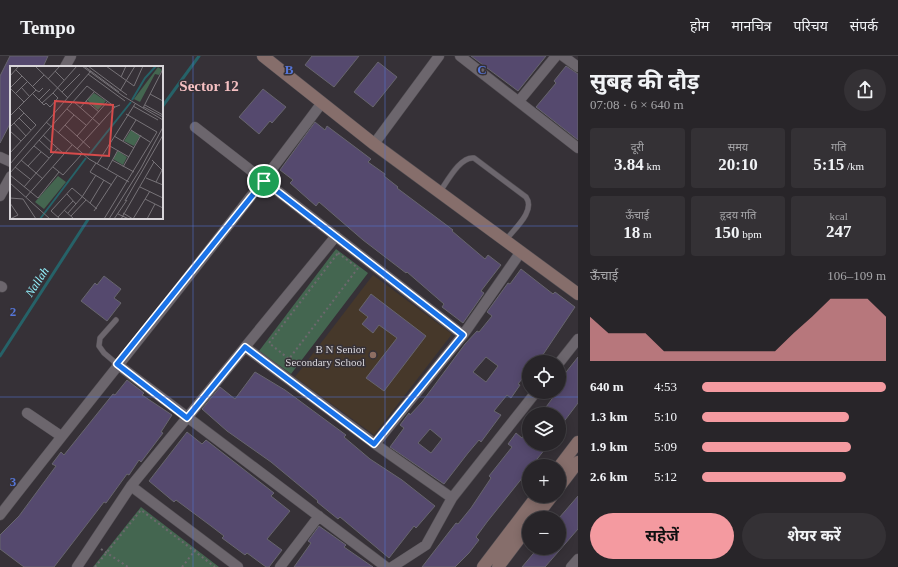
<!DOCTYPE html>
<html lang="hi">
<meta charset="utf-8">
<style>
:root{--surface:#282529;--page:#343135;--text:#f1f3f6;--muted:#a5a5a8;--line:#444246;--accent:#f49aa0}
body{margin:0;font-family:"Times New Roman","Noto Sans Devanagari",serif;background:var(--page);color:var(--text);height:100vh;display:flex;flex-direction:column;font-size:15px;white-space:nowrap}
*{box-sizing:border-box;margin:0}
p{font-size:13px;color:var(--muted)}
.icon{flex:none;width:22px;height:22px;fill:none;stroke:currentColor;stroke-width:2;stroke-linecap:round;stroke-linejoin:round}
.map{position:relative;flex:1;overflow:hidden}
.drawer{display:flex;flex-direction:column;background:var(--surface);width:320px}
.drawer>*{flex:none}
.buttons{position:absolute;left:522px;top:299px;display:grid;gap:8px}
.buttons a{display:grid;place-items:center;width:44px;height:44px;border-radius:50%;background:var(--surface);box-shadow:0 2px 10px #0003,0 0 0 1px var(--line);font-size:20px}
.pin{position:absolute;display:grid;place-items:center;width:34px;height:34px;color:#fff;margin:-17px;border:2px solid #fff;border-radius:50%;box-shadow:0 1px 4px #0007}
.round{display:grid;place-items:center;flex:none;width:42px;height:42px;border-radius:21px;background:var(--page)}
.overview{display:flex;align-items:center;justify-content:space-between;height:68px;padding:0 12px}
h1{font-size:22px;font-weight:700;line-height:30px}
.stats{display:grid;grid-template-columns:repeat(3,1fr);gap:6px;height:68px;padding:4px 12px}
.stats div{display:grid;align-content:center;border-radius:4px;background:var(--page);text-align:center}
.stats b{font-size:17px;font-weight:700}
.stats small{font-size:11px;font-weight:400}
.stats p{font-size:11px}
.chart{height:112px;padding:8px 12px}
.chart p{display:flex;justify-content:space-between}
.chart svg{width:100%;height:72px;margin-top:4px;fill:var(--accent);opacity:.7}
.primary-button{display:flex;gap:8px;margin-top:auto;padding:8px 12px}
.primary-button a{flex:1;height:46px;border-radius:24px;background:var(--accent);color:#111;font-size:16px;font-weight:700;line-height:46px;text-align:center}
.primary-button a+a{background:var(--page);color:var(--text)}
ul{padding:0 12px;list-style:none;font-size:13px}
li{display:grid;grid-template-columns:64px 48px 1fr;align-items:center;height:30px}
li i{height:10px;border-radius:5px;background:var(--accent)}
header{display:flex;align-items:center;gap:24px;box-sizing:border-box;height:56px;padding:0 20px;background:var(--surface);border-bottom:1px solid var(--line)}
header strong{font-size:19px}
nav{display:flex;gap:22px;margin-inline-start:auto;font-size:14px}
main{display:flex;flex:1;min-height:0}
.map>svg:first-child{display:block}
.education{fill:#46382a}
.green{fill:#446650}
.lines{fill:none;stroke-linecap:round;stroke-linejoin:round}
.stream{stroke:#266268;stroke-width:3}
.building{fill:#55496e;stroke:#67656d;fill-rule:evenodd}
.lane-casing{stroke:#524e53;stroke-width:6}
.street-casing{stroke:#524e53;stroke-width:11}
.secondary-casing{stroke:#524e53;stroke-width:13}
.path{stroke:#6d696e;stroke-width:2;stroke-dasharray:2 3;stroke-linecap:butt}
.lane{stroke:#6c666d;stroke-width:5}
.street{stroke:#6c666d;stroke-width:10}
.secondary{stroke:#866e6b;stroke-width:12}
.route-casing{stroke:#fff;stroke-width:8}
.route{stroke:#1a73e8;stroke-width:5}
.grid{fill:none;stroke:#5576d8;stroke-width:1;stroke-opacity:0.55}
.education-dot{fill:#8d6e63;stroke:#363137;stroke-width:1.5}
.labels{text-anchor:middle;stroke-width:3;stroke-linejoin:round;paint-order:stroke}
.poi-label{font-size:11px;fill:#d8d5d9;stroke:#363137;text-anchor:end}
.water-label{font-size:12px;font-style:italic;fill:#92f1fc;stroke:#363137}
.district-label{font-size:15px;font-weight:bold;fill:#f5c0c2;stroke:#363137}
.inset-river{fill:none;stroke:#266268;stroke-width:2}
.inset-road{fill:none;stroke:#777378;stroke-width:1}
.view{fill:#d64b4b;fill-opacity:0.15;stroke:#d64b4b;stroke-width:2}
.inset-edge{fill:none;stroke:#d8d5d9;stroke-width:2}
.grid-label{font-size:13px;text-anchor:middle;font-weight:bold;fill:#5576d8;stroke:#363137;stroke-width:3;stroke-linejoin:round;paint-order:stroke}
</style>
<header>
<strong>Tempo</strong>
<nav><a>होम</a><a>मानचित्र</a><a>परिचय</a><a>संपर्क</a></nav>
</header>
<main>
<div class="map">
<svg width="578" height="511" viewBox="0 0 578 511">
<rect width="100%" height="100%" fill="#363137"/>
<path class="education" d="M373,219l79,59 -78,101 -79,-58z"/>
<path class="green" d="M336,193l32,24 -77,101 -32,-23z
M141,451l78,60h-126z"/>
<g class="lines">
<path class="stream" d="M162,51l37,-51
M0,300l89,-138"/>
</g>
<path class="building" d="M10,0h38l-5,11h-32v55l-11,21v-67z
M312,0h47l-25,31 -29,-22z
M471,0h75l-28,35z
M378,6l19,15 -24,30 -19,-15z
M566,10l12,8v66l-42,-33 20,-24 -2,-2z
M263,33l23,18 -14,16 -2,-2 -11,13 -20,-17z
M315,66l10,8 2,-4 44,33 -3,3 17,12 -1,2 14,11 -1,1 56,42 -1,1 33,28 3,-4 13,10 -20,26 3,2 -21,30 -21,-16 2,-3 -37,-32 -1,1 -43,-33 -44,-38 -3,4 -26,-23 3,-3 -13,-10z
M521,213l32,25 2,-2 20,15 -37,55h-9v8l-11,14 2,1 -9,13 -4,-3 -13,16 7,4 -20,27 -2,-2 -11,13 -24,31 -54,-37 14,-19 -4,-3 9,-12 1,2 12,-13 43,-58 12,-13 2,1 13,-16 -5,-4 21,-29 2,1zM486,301l12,9 -12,16 -13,-10zM430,373l12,10 -11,14 -13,-10z
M104,220l17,13 -7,9 7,5 -14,18 -26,-20 14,-18 2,2z
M371,238l55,42 -42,55 -18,-13 31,-40 -18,-13 -6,8 -11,-9 6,-7 -9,-7z
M578,301v46l-19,25v-14h-18l16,-22h2v-11z
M255,316l30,18 46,34 15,11 -2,2 26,22 32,21 33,26 -19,22 -2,-2 -25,32 -49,-41 -2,2 -21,-17 1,-1 -47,-39 -44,-31 -25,-22 18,-22 15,12z
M127,324l17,13 -2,2 30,20 -11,17 2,1 -22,29 -2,-2 -10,15 -2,-1 -21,29 -2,-1 -50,65h-30l-24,-18v-14l19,-19 37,-50 -4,-2 9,-12 3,3 49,-61 2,1z
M529,372v16h20l-15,19 -5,3v3l-6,8 -36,45 -11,15 3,3 -10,13 -14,14h-33l34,-44 2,1 13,-16 20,-30 -2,-2 23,-29 -4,-3 8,-11 6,5z
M187,376l15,12 4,-4 68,53 -3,3 19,15 -23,28 15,11 -13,17h-3l-19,-14 -2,2 -23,-17 2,-2 -13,-10 -35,-26 -2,2 -25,-21z
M578,440v33l-33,38h-23l16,-19h21v-30z
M319,470l27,19 -2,2 29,20h-79l17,-24 -3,-2z"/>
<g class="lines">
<g class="lane-casing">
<path id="lane" d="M439,137c8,-11 21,-37 35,-35l52,39c10,14 -12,32 -21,44
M116,264l-16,18 -1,8 5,7 13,11"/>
</g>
<g class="street-casing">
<path id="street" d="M460,0l118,92
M563,0l15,11
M65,11l6,-11
M519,45l37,-45
M195,71l268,208
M374,88l65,-88
M0,101l11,5
M0,140l11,-20
M0,230l2,1
M245,291l130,97 77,54
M559,307l19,-24
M117,308l269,203
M27,357l34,23
M375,388l88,-109 57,-82
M131,430l107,81
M0,459c107,-137 218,-272 321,-411
M77,511l54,-81 205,-250
M280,511l39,-51
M392,511l34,-22 26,-47 84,-106
M571,511l7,-8"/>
</g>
<g class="secondary-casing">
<path id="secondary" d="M263,0l111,88 204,150
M559,411l19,-25
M559,431l19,-25
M535,462l17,-22
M483,511l54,-71
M498,511l31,-41"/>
</g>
<path class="path" d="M338,197l20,15 -69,91 -20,-16z
M101,493l27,18
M95,511l46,-57 74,57
M182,511l15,-19"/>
<use href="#lane" class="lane"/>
<use href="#street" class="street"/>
<use href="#secondary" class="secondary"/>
</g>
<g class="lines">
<g class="route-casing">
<path id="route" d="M264,125l199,154 -89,109 -129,-97 -58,71 -70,-54z"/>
</g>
<use href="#route" class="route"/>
</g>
<path class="grid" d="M193,0v511M385,0v511M0,170h578M0,341h578"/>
<circle class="education-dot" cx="373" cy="299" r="4"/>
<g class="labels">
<g class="poi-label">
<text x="365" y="297">B N Senior<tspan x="365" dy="13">Secondary School</tspan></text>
</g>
<g class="water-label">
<text transform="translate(37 226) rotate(-57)" y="4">Nallah</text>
</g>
<g class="district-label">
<text x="209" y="35">Sector 12</text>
</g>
</g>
<g transform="translate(10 10)">
<rect width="153" height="153" fill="#363137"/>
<path d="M148,1l4,3 -3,5 -4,-1 -15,28 -6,-3zM84,27l12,8 -8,9 -11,-10zM121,64l9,6 -6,10 -10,-5zM108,85l9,6 -4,8 -10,-6zM48,110l8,6 -22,27 -9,-7z" fill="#446650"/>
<path class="inset-river" d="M122,34l13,-22 11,-12M78,90l43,-54M30,153l46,-61"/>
<path class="inset-road" d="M25,0l33,32M72,0l41,30 40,24M74,0l35,26M78,0l39,29M96,0l28,20 9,-20M6,4l20,20M45,5l9,9M78,8l37,27M0,10l9,-10M111,11l5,-11M38,13l12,-13M11,21l9,10M22,21l12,-12M0,22l14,14M0,22l12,-12M110,25l15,-25M52,26l18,-18M5,28l12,-12M23,28l11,11 2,-2 4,4 8,-9 -5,-5 24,-27M140,28l13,7M29,34l11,-11M76,35l13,11M64,36l26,23M32,37l11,-10M135,39l18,10M123,40l25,14M134,41l19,10M70,42l14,-16M133,42l20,-39M57,43l19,16M0,50l26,-26 3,2 4,-4M9,52l12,12M36,56l43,37 40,23M4,57l12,13M55,59l25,23M0,61l14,-14M121,64l19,12M0,65l11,10M48,67l16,-18M33,69l21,19M67,70l31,-35M104,70l20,12M29,74l14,13M113,75l13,-21M98,79l21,12M24,80l15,12M67,83l38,-42M0,87l26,-28 -18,-18M11,94l22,19M102,94l22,12M142,94l11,11M86,97l-6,9 22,13M0,98l81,-93M87,98l38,-60M18,100l13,-14M5,101l15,12M43,101l10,8 19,-21M113,101l18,-32M97,104l11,-20M0,107l77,-87 28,21 5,-2M0,109l28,23 21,-26M136,112l17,7M146,116l6,-12M0,117l40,36M14,121l34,-39M130,121l23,11M57,128l9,10M16,131l46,-52M0,132l13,1M13,133l13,20M135,133l18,9M115,135l38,-66M0,137l8,12 -8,4M80,137l14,-23M54,144l10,9M84,145l23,-35M58,147l14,-16 14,-22M113,147l10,6 17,-28M108,148l11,5M61,150l15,-16M48,151l15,-16M50,153l-9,-8 21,-23 25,21M94,153l53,-87 -31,-18M99,153l32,-51 22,-41M104,153l13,-19M111,153l33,-57M137,153l8,-15"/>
<path class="view" d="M45,35l58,4 -4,51 -58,-4z"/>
<rect width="153" height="153" class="inset-edge"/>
</g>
<g class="grid-label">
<text x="289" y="18">B</text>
<text x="482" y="18">C</text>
<text x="13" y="260">2</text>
<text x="13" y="430">3</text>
</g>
</svg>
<div class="buttons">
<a><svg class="icon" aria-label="locate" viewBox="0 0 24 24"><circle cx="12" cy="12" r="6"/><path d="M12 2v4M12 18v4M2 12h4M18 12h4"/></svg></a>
<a><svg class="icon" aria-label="layers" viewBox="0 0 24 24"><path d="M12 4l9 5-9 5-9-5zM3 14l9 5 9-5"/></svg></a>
<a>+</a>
<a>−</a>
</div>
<div class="pin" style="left:264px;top:125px;background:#1e9e55"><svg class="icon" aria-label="arrive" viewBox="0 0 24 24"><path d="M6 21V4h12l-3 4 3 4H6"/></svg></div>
</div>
<section class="drawer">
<div class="overview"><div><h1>सुबह की दौड़</h1><p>07:08 · 6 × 640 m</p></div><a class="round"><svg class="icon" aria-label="share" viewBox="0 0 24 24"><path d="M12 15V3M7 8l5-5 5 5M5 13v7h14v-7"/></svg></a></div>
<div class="stats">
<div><p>दूरी</p><b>3.84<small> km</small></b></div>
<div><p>समय</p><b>20:10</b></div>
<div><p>गति</p><b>5:15<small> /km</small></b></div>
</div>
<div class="stats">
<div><p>ऊँचाई</p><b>18<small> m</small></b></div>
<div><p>हृदय गति</p><b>150<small> bpm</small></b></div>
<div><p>kcal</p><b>247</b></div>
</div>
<div class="chart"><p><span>ऊँचाई</span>106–109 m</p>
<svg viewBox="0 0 160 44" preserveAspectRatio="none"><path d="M0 44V17L10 27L20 27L30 27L40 38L50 38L60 38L70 38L80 38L90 38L100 38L110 27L120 17L130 6L140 6L150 6L160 17V44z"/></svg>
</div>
<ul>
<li><b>640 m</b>4:53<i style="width:100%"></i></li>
<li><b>1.3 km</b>5:10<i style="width:80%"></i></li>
<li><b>1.9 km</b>5:09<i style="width:81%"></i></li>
<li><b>2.6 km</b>5:12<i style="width:78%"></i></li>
</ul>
<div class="primary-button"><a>सहेजें</a><a>शेयर करें</a></div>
</section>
</main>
